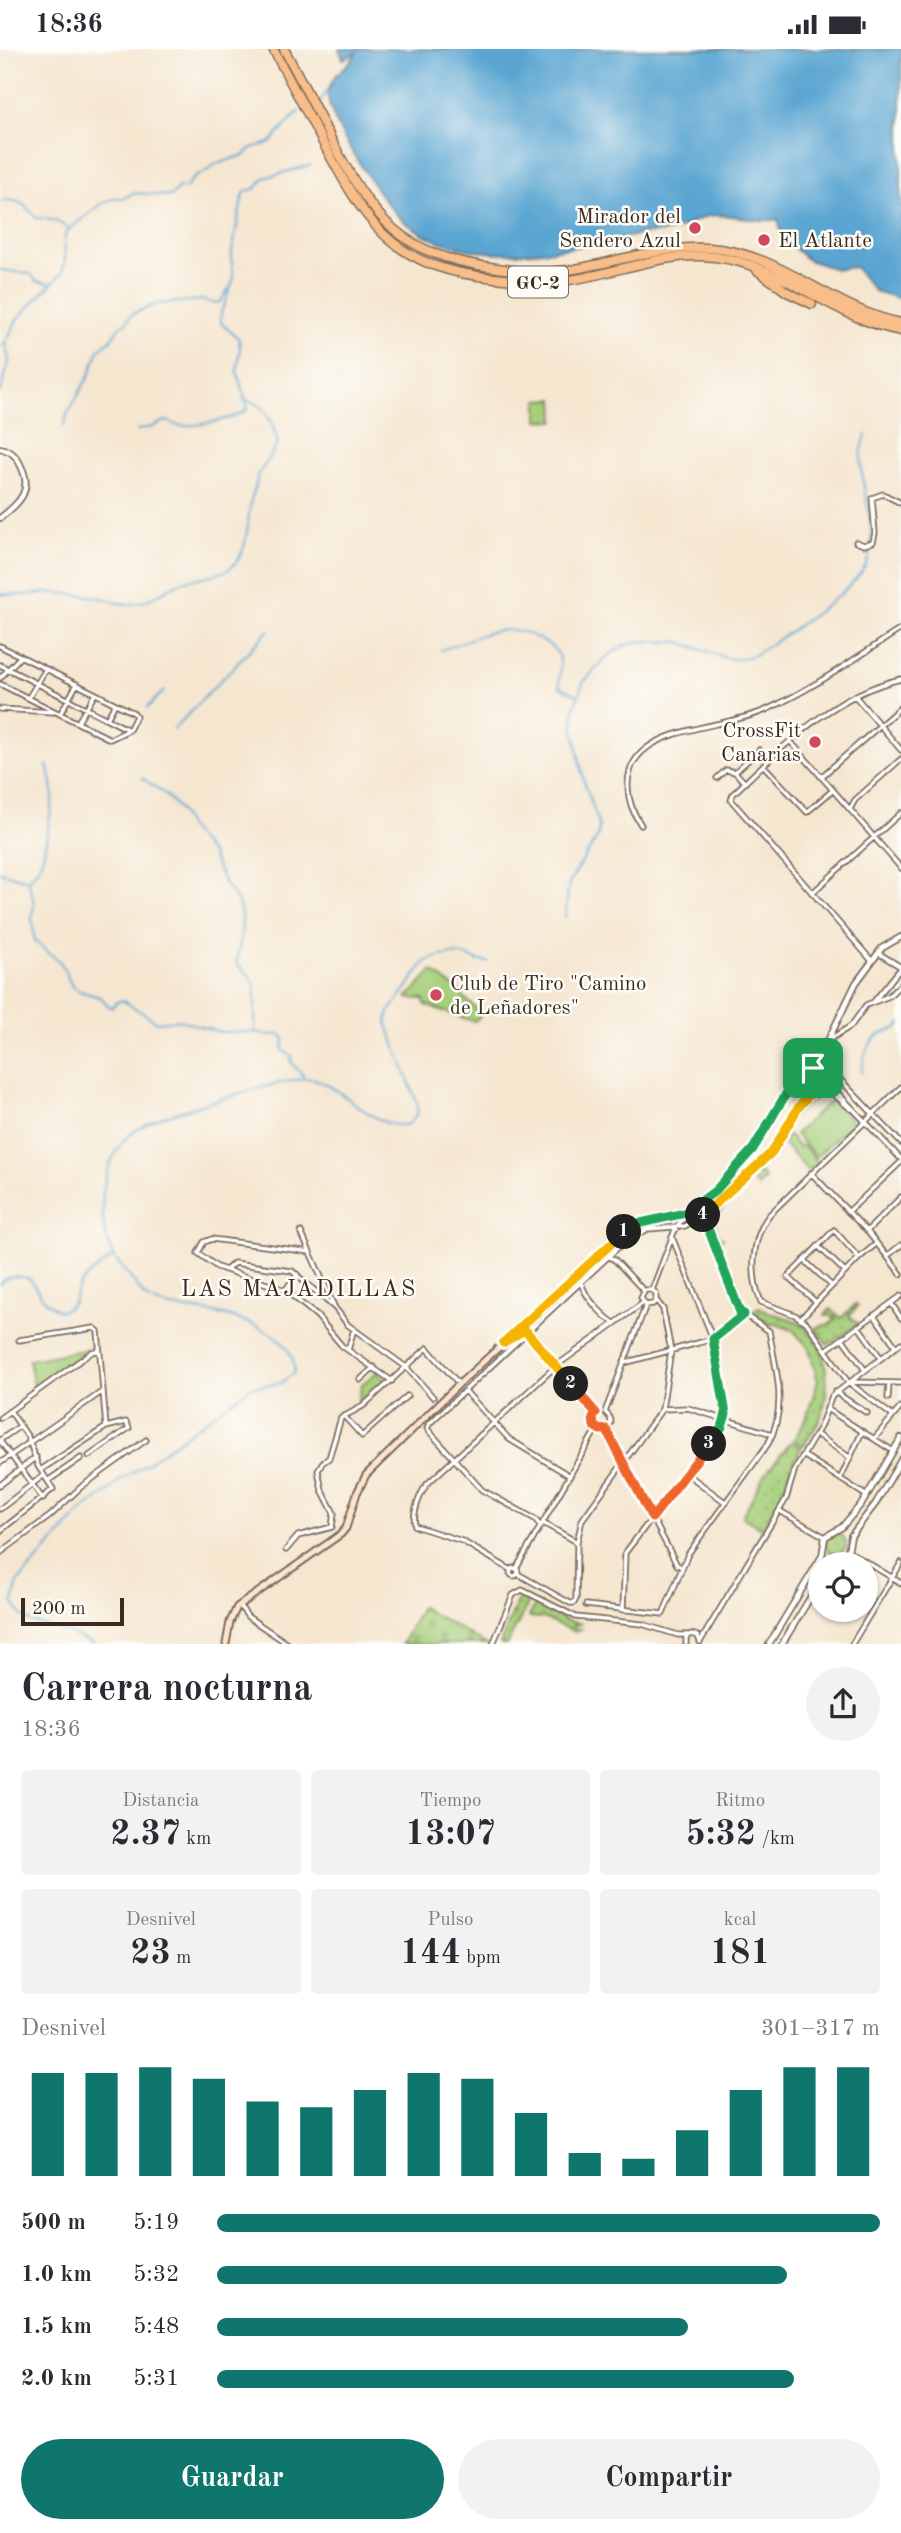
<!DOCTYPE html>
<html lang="es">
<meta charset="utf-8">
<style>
:root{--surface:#fff;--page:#f2f2f3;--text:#2b2b33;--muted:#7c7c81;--accent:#0f766e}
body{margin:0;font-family:"Old Standard TT",serif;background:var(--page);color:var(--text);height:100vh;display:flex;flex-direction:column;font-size:26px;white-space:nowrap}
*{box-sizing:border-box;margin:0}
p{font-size:23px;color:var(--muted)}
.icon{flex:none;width:38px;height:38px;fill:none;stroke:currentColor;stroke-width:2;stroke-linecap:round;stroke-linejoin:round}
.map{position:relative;height:1595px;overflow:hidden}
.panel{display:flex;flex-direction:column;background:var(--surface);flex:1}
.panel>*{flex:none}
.fabs{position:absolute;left:808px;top:1503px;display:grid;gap:14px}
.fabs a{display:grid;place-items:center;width:70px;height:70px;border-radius:50%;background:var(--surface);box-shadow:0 2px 5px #0004;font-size:35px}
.scale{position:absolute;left:21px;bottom:18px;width:103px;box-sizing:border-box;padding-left:7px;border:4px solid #3b2a1e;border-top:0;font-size:19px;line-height:24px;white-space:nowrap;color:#3b2a1e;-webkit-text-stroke:5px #fdfcf7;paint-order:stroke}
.pin{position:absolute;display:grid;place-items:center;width:60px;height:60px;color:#fff;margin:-30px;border-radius:14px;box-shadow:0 4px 10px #0006}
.km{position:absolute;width:35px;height:35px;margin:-18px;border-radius:50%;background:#222;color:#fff;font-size:19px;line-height:35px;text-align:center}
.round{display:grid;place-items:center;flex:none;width:74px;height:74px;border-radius:37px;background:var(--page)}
.overview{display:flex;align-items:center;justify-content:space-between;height:119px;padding:0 21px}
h1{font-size:38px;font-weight:700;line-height:52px}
.metrics{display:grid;grid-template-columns:repeat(3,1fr);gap:10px;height:119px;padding:7px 21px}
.metrics div{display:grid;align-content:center;border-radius:7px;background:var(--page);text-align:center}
.metrics b{font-size:35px;font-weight:700}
.metrics small{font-size:19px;font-weight:400}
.metrics p{font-size:19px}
.chart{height:196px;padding:14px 21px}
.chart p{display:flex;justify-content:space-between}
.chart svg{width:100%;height:126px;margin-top:7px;stroke:var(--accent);stroke-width:6}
.cta{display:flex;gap:14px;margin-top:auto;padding:14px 21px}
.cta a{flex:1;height:80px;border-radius:42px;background:var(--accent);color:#fff;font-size:28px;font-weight:700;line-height:80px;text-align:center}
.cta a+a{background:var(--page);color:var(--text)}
ul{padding:0 21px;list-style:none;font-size:23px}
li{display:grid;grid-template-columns:112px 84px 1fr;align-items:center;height:52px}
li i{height:18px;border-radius:9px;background:var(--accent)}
.status{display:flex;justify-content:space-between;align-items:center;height:49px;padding:0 35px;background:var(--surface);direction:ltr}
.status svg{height:19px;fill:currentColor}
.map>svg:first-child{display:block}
.grass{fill:url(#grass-dots);stroke:#707c4c;stroke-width:2}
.cemetery{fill:url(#cemetery-stones);stroke:#707c4c;stroke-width:2}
.park{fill:#a6cf7a;stroke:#707c4c;stroke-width:2}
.water{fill:#5aa5d2;stroke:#4a6878;stroke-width:2}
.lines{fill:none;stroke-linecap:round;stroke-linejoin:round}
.stream{stroke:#5aa5d2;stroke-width:2}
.minor-casing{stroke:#7c6c5c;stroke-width:7}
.tertiary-casing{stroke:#7c6c5c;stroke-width:8}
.secondary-casing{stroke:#7c6c5c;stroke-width:9}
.trunk-casing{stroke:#7c6c5c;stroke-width:11}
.minor{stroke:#fff;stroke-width:3.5}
.tertiary{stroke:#fff;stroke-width:4.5}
.secondary{stroke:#fce5cf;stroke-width:5}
.trunk{stroke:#f8bd88;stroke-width:8}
.split-1-casing{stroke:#fff;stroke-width:14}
.split-2-casing{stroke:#fff;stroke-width:14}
.split-3-casing{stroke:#fff;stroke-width:14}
.split-4-casing{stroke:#fff;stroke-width:14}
.split-5-casing{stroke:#fff;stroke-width:14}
.split-1{stroke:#22a559;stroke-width:9}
.split-2{stroke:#f5b400;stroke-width:9}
.split-3{stroke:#f0652b;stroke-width:9}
.split-4{stroke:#22a559;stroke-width:9}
.split-5{stroke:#f5b400;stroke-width:9}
.poi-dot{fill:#d1495b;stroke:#fdfcf7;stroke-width:2.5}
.labels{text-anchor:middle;stroke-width:5;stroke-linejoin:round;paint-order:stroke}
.shield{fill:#fdfcf7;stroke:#75695f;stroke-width:2}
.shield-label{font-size:19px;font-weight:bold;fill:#3b2a1e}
.poi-label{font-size:21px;fill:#3b2a1e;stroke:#fdfcf7;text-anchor:end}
.neighbourhood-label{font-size:23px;letter-spacing:2px;fill:#3b2a1e;stroke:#fdfcf7}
</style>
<div class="status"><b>18:36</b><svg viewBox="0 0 49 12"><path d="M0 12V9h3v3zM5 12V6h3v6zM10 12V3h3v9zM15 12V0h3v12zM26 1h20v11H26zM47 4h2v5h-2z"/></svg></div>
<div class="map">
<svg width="901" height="1595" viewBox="0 0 901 1595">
<defs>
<pattern id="grass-dots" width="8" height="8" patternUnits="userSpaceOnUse" patternTransform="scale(1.75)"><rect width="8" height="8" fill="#a6cf7a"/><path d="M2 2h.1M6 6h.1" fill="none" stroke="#90b269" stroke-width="1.8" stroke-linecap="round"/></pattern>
<pattern id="cemetery-stones" width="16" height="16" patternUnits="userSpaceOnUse" patternTransform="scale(1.75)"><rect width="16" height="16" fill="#a6cf7a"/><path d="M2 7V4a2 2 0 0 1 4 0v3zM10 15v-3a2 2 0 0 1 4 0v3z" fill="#90b269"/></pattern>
</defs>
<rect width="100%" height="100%" fill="#fdfcf7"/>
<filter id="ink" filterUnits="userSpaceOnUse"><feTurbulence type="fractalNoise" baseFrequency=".0143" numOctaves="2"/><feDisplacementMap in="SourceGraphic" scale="14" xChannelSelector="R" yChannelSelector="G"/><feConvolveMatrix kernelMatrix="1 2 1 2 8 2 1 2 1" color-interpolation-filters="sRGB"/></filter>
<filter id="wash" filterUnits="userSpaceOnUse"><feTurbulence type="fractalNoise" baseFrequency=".00686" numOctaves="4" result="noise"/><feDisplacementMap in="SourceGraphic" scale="28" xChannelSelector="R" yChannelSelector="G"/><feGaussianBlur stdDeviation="1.57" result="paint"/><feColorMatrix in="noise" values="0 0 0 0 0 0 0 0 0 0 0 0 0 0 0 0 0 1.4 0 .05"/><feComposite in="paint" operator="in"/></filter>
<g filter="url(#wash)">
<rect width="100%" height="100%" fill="#f5e6d0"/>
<path class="grass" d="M757,1124l2,2 2,-2 4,7 -5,2 -2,5 -6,-7 -25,23 -13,16 5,18 4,1 -5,4 -8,-27z
M856,1255l2,2 -9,9 9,9 -28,20 -4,-1 -11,-15 17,-5 3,-6 -10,-2 6,-6 10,9z
M759,1258c12,8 28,9 40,16 32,21 33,69 19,100 -4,8 -10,15 -15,23l-9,-7 12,-20 12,-38 -9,-33 -16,-18 -20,-7 -2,2 -18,-12h-3z
M792,1392l9,7 -10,20 -11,31 -18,30 -20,-12 21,-40z
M826 1495a10 10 0 1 1 20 0a10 10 0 1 1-20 0Z
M524,1548l6,3 -23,44h-7l18,-44z
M536,1554l32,18 14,3h-8l-1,3 8,2 -6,3 -32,-14 -14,-1z"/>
<path class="cemetery" d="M421,1558l65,37h-84z"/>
<path class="park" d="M554,350l1,22 -17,-1v-20z
M432,922l31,23v3l19,17 -7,7c-18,-3 -32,-11 -50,-16l-1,-6 -17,-1z
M831,1051l22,22 -37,35 -21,-23z
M788,1086l11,12 4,-2 15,17 -10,9 -25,-28z
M88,1300l-54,38 -5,-27z
M377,1323l10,9 -30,24 5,-21z"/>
<path class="water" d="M339,0h562v250l-27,-8 -19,-24 -19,2 -28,-9 -26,-23 -4,-18c-23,5 -48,-7 -69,-3 -11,2 -23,11 -34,14 -12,3 -25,2 -37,5 -73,14 -169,38 -233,-13 -16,-13 -28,-33 -40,-50 -11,-16 -40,-62 -37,-81 0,-1 4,-9 4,-10 7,-12 19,-16 24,-28l-13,6z"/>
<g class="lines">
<path class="stream" d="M319,54l9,-13
M0,153c17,-6 26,4 37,16 12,0 23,4 32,11
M0,221l31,4 5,7 13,2
M0,298l6,-5 12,-24 44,-45 3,-12 -1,-23 5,-9 34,-26 11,-5h10l10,-5 37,3 8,-8h7c7,-16 18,-11 29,-24 12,-1 16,-7 29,-8l7,-8 19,-5 29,-32
M0,344l9,-31 -3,-19
M64,377l3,-11 23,-41 9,-25 11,-8 9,-14 7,-4 6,-9 25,-10 45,-4 12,3 6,-1 8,-13
M137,381l15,-3 13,-6c6,1 11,5 17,5 14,0 56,-7 66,-17l-11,-38 3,-23 -1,-9 -18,-16v-10l13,-35 -3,-21 11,-58 3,-8 10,-2 9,-11 47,-13
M0,545c20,3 39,-2 59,-1 12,1 25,2 37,4 13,2 24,9 37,7 18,-2 33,-16 49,-22 13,-5 37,-6 47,-13 21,-15 17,-45 22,-68 2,-10 7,-16 6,-26l11,-14 10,-19c-7,-22 -10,-37 -34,-43
M441,601c35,-11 62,-33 100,-10 6,4 14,7 17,14 5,10 0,23 2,33l17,8
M147,659l17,-17
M174,680l95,-99
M47,716l5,17 1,16 -9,54 -5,15 -11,13 6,23 -2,16 3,22 26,22 11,23 7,5 21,6 11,11 6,-6 5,-2 35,22 22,-2 40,12h36l12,3h14l3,3 -1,12 9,7 -1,5 13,15
M142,729l23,16 13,14 13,23 20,23 15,32 11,14 5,16 -1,23 -5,24 13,12 6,11v44
M0,823l28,8
M565,868l4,-34 29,-47 1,-10 -16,-48 -10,-53 1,-17 9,-25 22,-25 18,-12 18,-5 38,1 51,17h11l15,-5c29,-20 104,-64 113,-97 4,-16 2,-33 -1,-48 -4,-27 -12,-48 -2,-74
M862,1024c1,-19 6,-34 25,-42 8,-2 10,-1 14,-8
M0,1235c8,-10 18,-8 30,-5 9,14 14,25 30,32 20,-7 12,-18 23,-30 8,-10 21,-16 31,-25
M93,1595l-24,-11 -37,-11 -9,-5 -10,-15 5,-20 65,-73 25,-17 12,-12 25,-15 106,-78 30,-4 13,-10c4,-39 -55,-55 -84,-61 -19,-4 -47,-2 -63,-14 -5,-4 -9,-11 -13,-16 -9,-11 -20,-22 -25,-36 -11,-34 -9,-74 13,-103 10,-13 26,-20 40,-26 26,-8 133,-43 152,-38 31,9 63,54 95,45l8,-10 1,-8 -31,-83 1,-9 37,-52c11,-6 29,-10 41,-6 9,3 13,6 23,6"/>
</g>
</g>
<g filter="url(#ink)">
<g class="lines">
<g class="minor-casing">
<path id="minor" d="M856,493l8,3 9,-3 2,-9 -3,-35 11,-4 18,9
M0,597l134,67 2,3 -7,14 -19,9 -110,-55
M0,616l129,65
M0,629l21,-22
M855,647l46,54
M29,648l17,-28
M0,660l53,3
M60,665l17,-30
M107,670l8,-15
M78,673l17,-28
M790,692l111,127
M763,716l44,47 26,-22
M735,723l24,-22
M735,723l10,11
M821,728l80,-70
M717,729l9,-8 9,2
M850,760l5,-9 46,-41
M641,776c-15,-22 -20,-53 1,-73 27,-26 91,-26 126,-43 47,-21 90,-53 133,-80
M812,844l89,-80
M878,904l23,14
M872,912l-141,-161 2,-6c48,-46 100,-100 168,-115
M875,951l26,-32
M829,991l22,-14 15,-21 23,-9 12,-12
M832,1022l69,72
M824,1032l6,4 71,74
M793,1071c9,-11 23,-36 40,-26 6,4 12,11 18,15
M811,1124l56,58 34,43
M848,1163l53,-50
M867,1182l34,-34
M301,1183l33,74
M818,1197l27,26
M310,1203l-98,-13 -8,3 -6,11 19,14 68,23 32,26 25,30 50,35
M887,1207l14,-11
M609,1208l6,3 29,31
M804,1211l28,26
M226,1221l8,-7 58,8 43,37 13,17 58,42 27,30
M581,1233c3,14 21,33 33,41
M286,1240l11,-15
M652,1241l24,-63 14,-16
M816,1253l-28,-25 46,-47 25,28
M891,1254l10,15
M645,1255l-4,-6 4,-8h7
M646,1256l7,-1 3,-4v-7l-4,-3
M874,1266l22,32
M800,1270l59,-61 17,-14
M858,1277l23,32
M522,1278l74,86
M842,1289l23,32
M19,1291l75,-12 4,3 8,96
M348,1301l6,-21
M826,1301l75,-54
M624,1314l89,-24 31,-25
M360,1331l14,-13
M850,1333l51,1
M465,1342l44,48 61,37
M835,1343l32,21
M888,1349l1,-15
M662,1360l26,-1 84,26
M827,1360l66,42
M605,1363l41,-107
M596,1364c-17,24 31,18 9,-1
M344,1367l18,20 45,-40
M893,1367l-45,-34 -42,-60 -11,-7 -34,-13c-11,-26 -10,-63 8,-87l132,-128
M0,1369l92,-66 7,-2
M606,1380l71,136 5,2
M816,1385l33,23
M874,1390l27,-32
M0,1391l20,-14
M0,1392l43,58
M803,1406l64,41
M0,1414l103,-72
M42,1420l64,-42 20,-5 3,6 -40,28
M687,1425l38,28
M841,1428l21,-45
M49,1431l32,-22
M0,1436l36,-28
M0,1460l44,-34
M780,1462l45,26
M543,1474l34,19
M541,1478l-6,-8 -53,-29 -53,-59 -2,-3 3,-5 194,-181 24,-13 37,-3 18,-11 69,-63 26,-44 16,-19 2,-10
M0,1482l53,-42 -15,-23 -10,-29 -18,-26
M286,1501l12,-14 34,-9 2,-14 -12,-23 -4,-19 4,-8 7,-5 12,-40 22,-12 64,-58 32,36
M848,1502l53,32
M0,1504l50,-37 31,-29 65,-47
M510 1523a4 4 0 1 1 8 0a4 4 0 1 1-8 0Z
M516,1520l81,-141
M511,1521l-49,-29 -47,-15c-3,-13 5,-32 12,-42l129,-118 87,-63
M518,1525l52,29h4l2,-4 1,-57 5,-22 80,-111 9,-58 -8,-42 -7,-9
M239,1556l9,12 40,27
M586,1556l77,9 25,-60 80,-110c20,-37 8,-74 1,-113l-29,-19 -37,-97
M623,1561l2,-57 97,-126 3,-13 -12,-75 -41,-102
M700,1593l86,-143 9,-30 25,-42 12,-31 69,-53
M493,1595l20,-49 9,-5 54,27 66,7 36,11h10
M686,1595v-7l5,-3 7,2 2,6
M852,1595l49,-81"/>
</g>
<g class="tertiary-casing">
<path id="tertiary" d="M0,399c11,3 16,7 21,18 12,24 -1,37 -21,52
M817,1014l39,-80 26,-35 19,-11
M830,1516l6,-8 12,-6 3,-15 25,-33 25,-43
M769,1595l53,-88 3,-19 17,-10 21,-25 38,-64
M782,1595l39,-64"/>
</g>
<g class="secondary-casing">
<path id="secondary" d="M226,1595l4,-22 7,-15 104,-73 5,-6 11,-35 9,-18 93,-91 171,-157c18,-8 43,-8 57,-16 26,-15 50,-39 67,-63 12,-18 20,-39 33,-56 9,-12 21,-21 31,-30h6l7,5 -1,9 -7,5 -15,-6 -9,4"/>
</g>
<g class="trunk-casing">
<path id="trunk" d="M273,0c18,34 37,69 55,103 43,80 72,117 167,126 25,3 50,5 74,2 50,-7 95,-29 146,-23 69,8 119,62 186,74
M284,0c17,31 33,62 49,94 40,75 68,112 157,124 26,4 53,7 79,3 48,-8 93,-25 141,-22 72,5 122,62 191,75
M757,221l30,22 25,12"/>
</g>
<use href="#minor" class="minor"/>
<use href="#tertiary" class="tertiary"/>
<use href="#secondary" class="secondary"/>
<use href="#trunk" class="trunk"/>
</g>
</g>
<g class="lines" filter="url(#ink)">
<g class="split-1-casing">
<path id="split-1" d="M624,1183l17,-9 44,-10 30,-22 38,-42 36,-60 24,-21"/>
</g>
<g class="split-2-casing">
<path id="split-2" d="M571,1335l-45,-53 -5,1 -18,11 121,-111"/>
</g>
<g class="split-3-casing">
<path id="split-3" d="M571,1335l25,29 -3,5 1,8 6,4 6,-1 46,89 57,-74"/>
</g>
<g class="split-4-casing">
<path id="split-4" d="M703,1166l37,97 4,2 -31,25 13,75 -4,13 -13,17"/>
</g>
<g class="split-5-casing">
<path id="split-5" d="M703,1166l69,-63 26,-44 16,-19 2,-10 -3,-11"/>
</g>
<use href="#split-1" class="split-1"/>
<use href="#split-2" class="split-2"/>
<use href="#split-3" class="split-3"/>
<use href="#split-4" class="split-4"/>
<use href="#split-5" class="split-5"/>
</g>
<g class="poi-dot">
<circle cx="695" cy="179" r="7"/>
<circle cx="764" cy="191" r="7"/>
<circle cx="815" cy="693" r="7"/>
<circle cx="436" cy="946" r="7"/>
</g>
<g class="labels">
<rect class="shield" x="508" y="217.5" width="60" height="31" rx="5"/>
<g class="shield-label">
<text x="538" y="240">GC-2</text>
</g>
<g class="poi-label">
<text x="681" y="174">Mirador del<tspan x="681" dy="24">Sendero Azul</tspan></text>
<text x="778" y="198" text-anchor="start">El Atlante</text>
<text x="801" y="688">CrossFit<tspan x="801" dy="24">Canarias</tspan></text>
<text x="450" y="941" text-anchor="start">Club de Tiro "Camino<tspan x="450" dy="24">de Leñadores"</tspan></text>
</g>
<g class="neighbourhood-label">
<text x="299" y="1247">LAS MAJADILLAS</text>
</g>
</g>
</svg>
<div class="fabs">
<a><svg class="icon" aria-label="locate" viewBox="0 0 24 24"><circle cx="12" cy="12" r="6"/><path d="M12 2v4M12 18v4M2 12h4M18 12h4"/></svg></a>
</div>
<div class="scale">200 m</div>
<div class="pin" style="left:813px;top:1019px;background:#1e9e55"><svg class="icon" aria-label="arrive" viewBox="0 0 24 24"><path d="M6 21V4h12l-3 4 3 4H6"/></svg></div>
<b class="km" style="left:624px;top:1183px">1</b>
<b class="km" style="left:571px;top:1335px">2</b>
<b class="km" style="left:709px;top:1395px">3</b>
<b class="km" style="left:703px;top:1166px">4</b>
</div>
<section class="panel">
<div class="overview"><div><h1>Carrera nocturna</h1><p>18:36</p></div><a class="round"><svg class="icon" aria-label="share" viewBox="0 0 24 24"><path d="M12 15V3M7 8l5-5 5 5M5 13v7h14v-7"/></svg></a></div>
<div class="metrics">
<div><p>Distancia</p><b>2.37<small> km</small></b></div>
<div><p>Tiempo</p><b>13:07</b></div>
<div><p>Ritmo</p><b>5:32<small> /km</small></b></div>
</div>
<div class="metrics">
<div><p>Desnivel</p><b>23<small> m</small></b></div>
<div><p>Pulso</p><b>144<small> bpm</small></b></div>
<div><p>kcal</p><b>181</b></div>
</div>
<div class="chart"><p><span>Desnivel</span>301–317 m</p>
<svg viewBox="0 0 160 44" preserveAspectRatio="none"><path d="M5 44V8M15 44V8M25 44V6M35 44V10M45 44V18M55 44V20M65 44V14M75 44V8M85 44V10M95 44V22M105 44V36M115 44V38M125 44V28M135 44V14M145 44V6M155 44V6"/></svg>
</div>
<ul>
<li><b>500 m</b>5:19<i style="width:100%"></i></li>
<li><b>1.0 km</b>5:32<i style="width:86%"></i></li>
<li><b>1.5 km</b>5:48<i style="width:71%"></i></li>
<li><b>2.0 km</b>5:31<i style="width:87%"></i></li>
</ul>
<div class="cta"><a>Guardar</a><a>Compartir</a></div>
</section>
